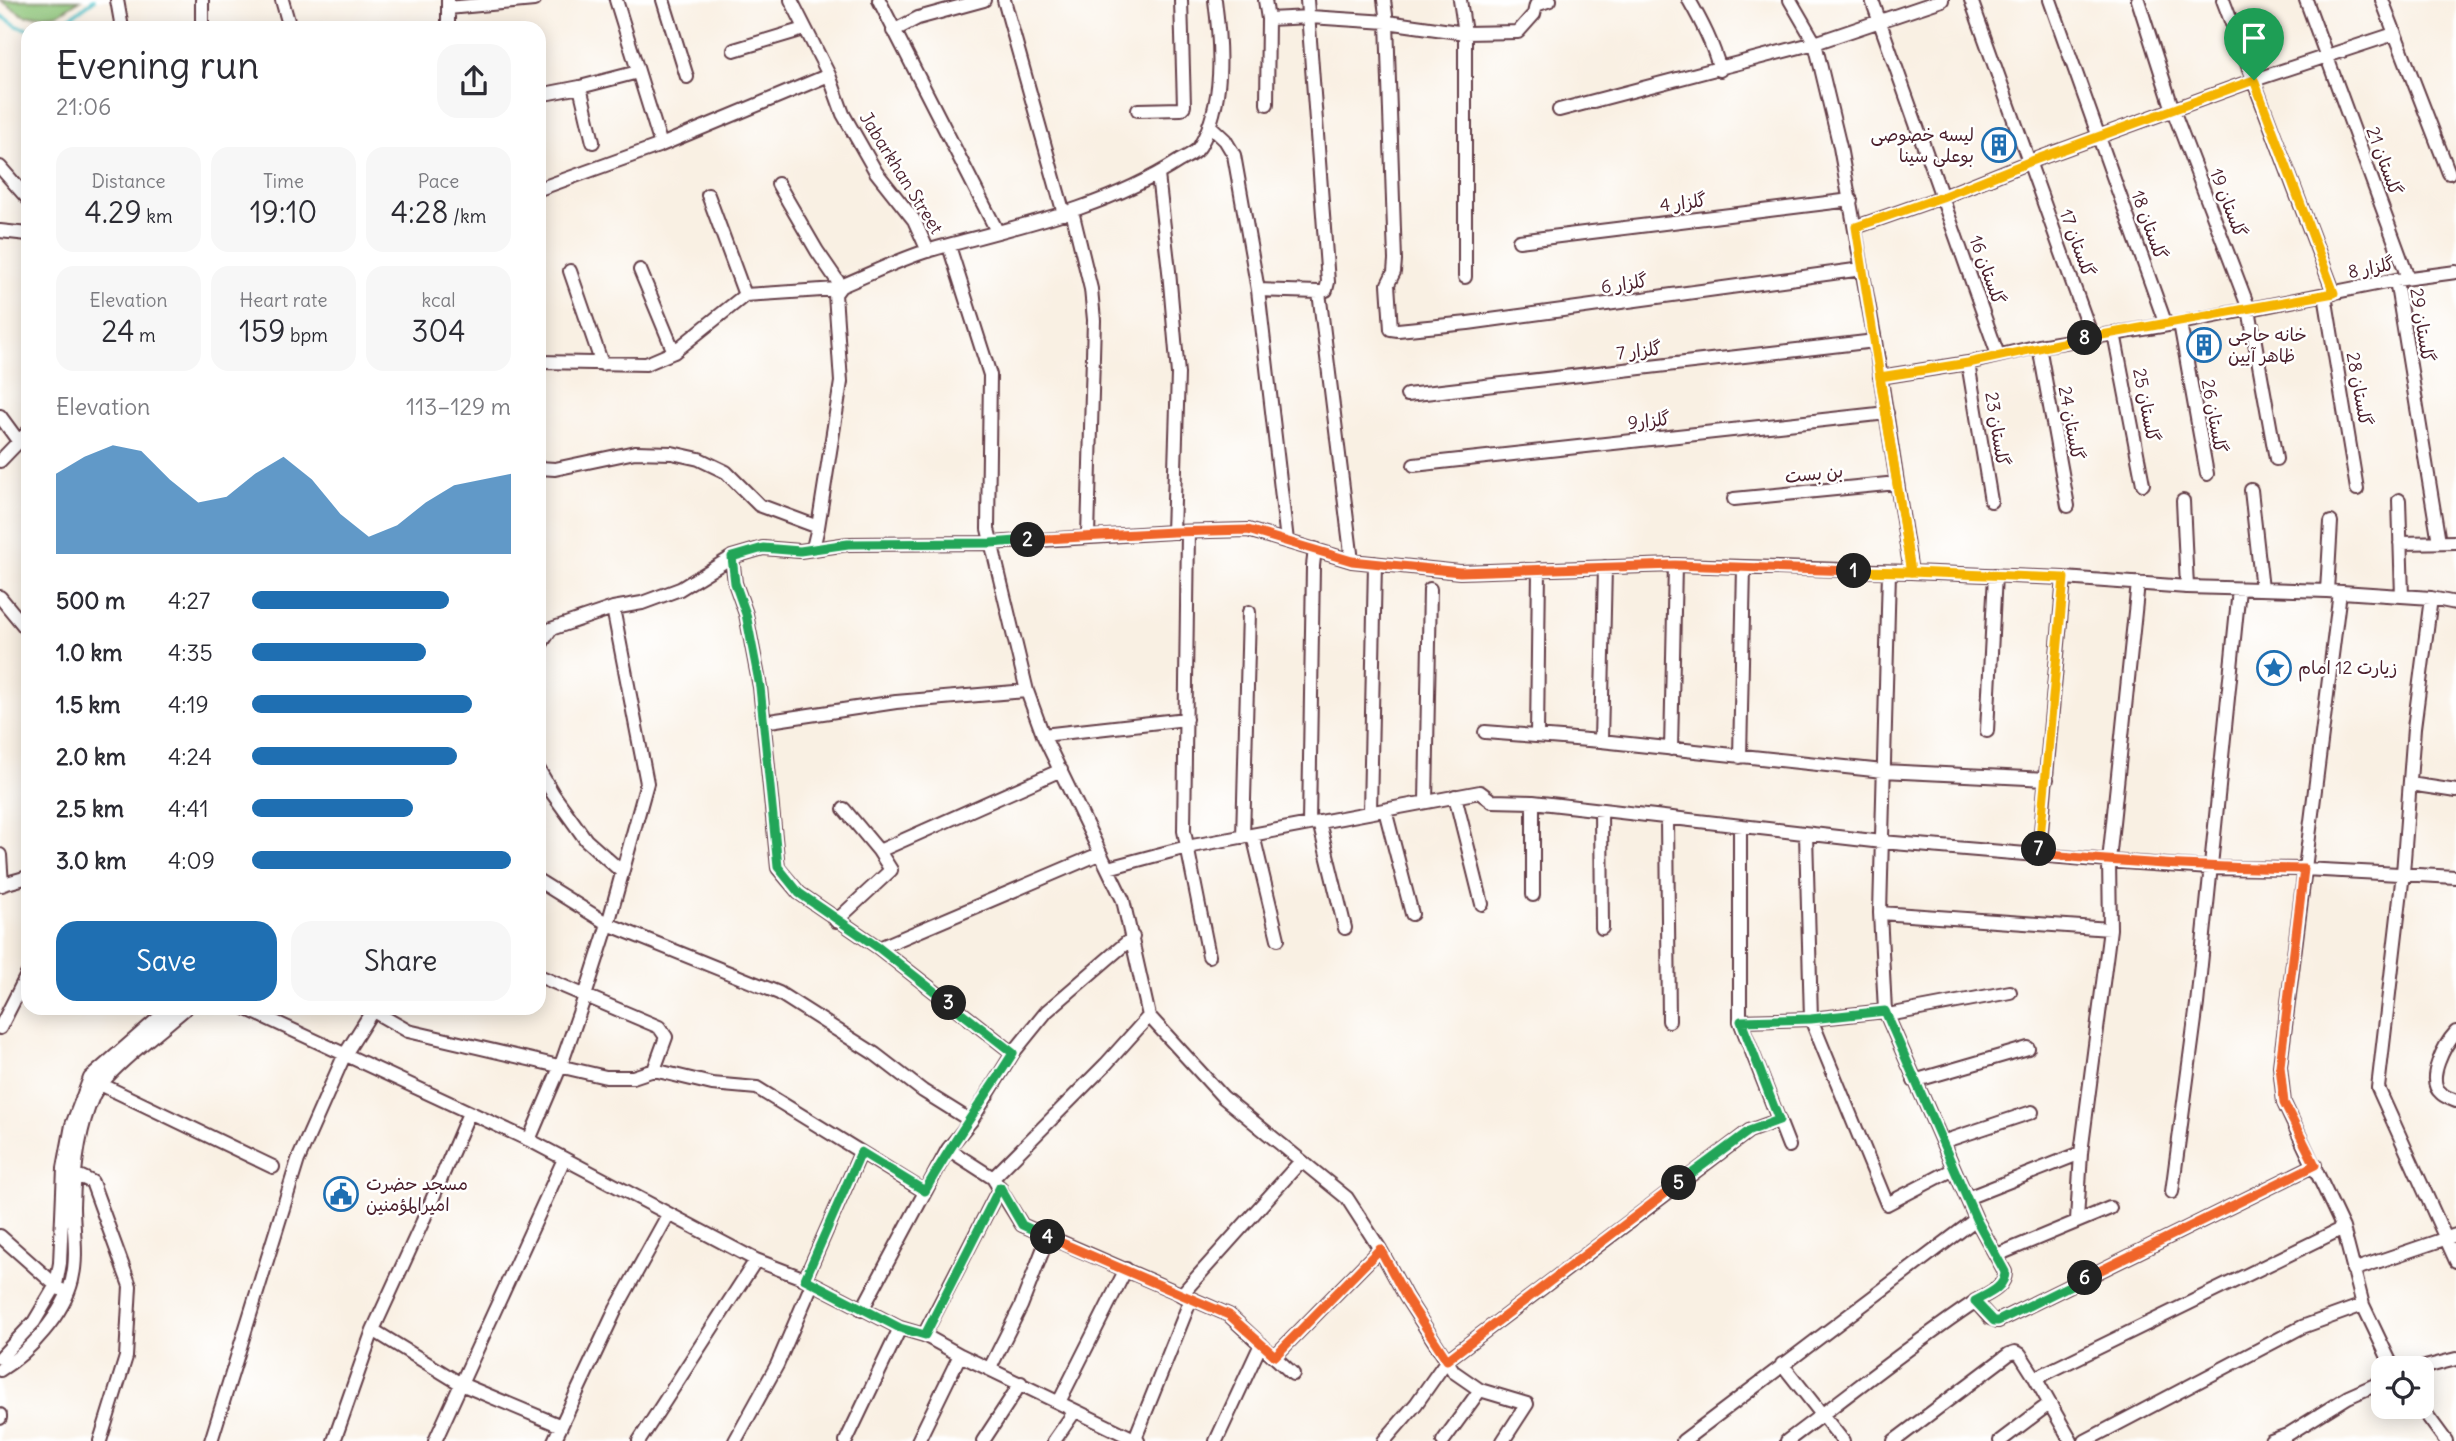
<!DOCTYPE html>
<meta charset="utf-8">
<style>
:root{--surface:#fff;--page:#f7f7f7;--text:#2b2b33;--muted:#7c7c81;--accent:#1f6fb2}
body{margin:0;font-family:Delius,"Playpen Sans Arabic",sans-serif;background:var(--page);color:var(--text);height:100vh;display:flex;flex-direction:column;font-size:26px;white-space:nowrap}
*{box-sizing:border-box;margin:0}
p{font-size:23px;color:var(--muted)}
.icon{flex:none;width:38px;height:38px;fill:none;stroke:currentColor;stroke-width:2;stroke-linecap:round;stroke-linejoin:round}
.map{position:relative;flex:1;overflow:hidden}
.panel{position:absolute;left:21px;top:21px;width:525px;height:994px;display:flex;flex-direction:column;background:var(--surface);border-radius:21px;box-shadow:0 4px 18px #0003}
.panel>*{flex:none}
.buttons{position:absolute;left:2371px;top:1356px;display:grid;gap:14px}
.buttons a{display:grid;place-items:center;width:63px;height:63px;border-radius:14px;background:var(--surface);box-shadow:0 4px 18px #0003;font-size:35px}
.pin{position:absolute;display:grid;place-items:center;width:60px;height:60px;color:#fff;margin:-72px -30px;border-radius:50% 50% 50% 0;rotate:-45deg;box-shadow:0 0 7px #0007}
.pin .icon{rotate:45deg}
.km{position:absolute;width:35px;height:35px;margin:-18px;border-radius:50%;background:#222;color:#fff;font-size:19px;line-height:35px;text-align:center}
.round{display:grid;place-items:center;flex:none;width:74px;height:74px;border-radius:21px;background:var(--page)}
.head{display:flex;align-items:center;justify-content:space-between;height:119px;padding:0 35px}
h1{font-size:38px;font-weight:600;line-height:52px}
.metrics{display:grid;grid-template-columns:repeat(3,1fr);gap:10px;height:119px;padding:7px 35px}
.metrics div{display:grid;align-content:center;border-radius:18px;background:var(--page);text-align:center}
.metrics b{font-size:30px;font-weight:600}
.metrics small{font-size:19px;font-weight:400}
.metrics p{font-size:19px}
.chart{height:196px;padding:14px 35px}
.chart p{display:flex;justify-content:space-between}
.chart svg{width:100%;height:126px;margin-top:7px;fill:var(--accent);opacity:.7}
.button{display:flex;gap:14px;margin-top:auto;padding:14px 35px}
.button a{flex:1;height:80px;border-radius:21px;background:var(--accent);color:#fff;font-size:28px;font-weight:600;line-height:80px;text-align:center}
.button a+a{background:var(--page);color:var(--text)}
ul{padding:0 35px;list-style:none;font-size:23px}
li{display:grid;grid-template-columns:112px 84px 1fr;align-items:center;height:52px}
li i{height:18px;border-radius:9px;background:var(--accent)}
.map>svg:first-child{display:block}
.green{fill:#8ec579;stroke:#6c7252;stroke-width:2}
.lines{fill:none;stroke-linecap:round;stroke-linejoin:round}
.stream{stroke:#54c2c9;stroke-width:3.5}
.street-casing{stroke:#643e47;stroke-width:16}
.street{stroke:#fff;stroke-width:12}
.split-1-casing{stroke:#fff;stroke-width:14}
.split-2-casing{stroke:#fff;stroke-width:14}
.split-3-casing{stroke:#fff;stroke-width:14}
.split-4-casing{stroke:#fff;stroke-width:14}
.split-5-casing{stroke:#fff;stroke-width:14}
.split-6-casing{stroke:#fff;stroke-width:14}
.split-7-casing{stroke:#fff;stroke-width:14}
.split-8-casing{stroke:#fff;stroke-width:14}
.split-9-casing{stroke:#fff;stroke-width:14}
.split-1{stroke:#f5b400;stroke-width:9}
.split-2{stroke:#f0652b;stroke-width:9}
.split-3{stroke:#22a559;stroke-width:9}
.split-4{stroke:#22a559;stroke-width:9}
.split-5{stroke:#f0652b;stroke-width:9}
.split-6{stroke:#22a559;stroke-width:9}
.split-7{stroke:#f0652b;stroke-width:9}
.split-8{stroke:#f5b400;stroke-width:9}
.split-9{stroke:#f5b400;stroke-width:9}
.labels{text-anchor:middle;stroke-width:5;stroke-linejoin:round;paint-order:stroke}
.poi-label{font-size:18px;fill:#4a1f2b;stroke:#fff;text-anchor:start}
.street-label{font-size:18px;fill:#4a1f2b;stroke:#fff}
</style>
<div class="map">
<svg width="2456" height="1441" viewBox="0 0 2456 1441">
<rect width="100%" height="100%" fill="#fff"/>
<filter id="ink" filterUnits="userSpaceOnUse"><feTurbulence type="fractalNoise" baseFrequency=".0143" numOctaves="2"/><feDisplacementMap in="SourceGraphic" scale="14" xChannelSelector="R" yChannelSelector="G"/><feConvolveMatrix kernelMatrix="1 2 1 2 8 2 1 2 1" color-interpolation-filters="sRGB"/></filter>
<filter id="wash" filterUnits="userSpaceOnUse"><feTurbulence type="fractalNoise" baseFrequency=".00686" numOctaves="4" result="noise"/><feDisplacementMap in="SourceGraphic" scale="28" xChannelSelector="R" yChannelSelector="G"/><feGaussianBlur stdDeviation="1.57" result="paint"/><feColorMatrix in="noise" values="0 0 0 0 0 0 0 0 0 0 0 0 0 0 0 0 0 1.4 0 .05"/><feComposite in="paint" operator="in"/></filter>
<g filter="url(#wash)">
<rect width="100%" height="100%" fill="#f9f0e3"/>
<path class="green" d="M0,0h80l-22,14 -33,2z"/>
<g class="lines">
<path class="stream" d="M0,15l19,12 9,2
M56,28l38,-28"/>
</g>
</g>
<g filter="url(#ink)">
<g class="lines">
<g class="street-casing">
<path id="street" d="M117,0l5,28
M282,0l8,28
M448,0v28
M616,0l45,145
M663,0l24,77
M791,0l38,75 14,39 33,58 38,48 14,31
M879,0l118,231
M1004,0l60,214
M1265,0l3,19 -1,85
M1384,0l3,22 8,238 -1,12 -6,12 3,45 7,1 70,-7 394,-54
M1460,0l5,33v244
M1689,0c13,23 24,44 31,70
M1790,0l25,43 25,104 35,194 36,231
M1872,0l126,355
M1971,0l121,337
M2050,0l116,325
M2138,0l35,110 76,199 27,150
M2223,0l111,293
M2306,0l102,278
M2382,0l67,173
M448,8l86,-8
M1268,19l42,-2 77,5 78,11 53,-1 16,-18 2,-9 14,-5
M202,28v-28
M893,31l25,-13 66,-18
M734,50l70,-21
M580,87l13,55
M539,95l41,-8 58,-15
M1138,110l43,-1 3,-3 -3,-106
M1559,110l256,-67 127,-43
M1209,125l16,15 9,15 24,135 29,251
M0,167l28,32
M1158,175l11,96 9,103 -5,158
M778,184l39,67 24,35
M539,189l122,-44 168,-70
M708,195l37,100
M1072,211l19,78 3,31 -6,216
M1856,227l86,-30 87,-35 225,-82 140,-46
M0,231l28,3
M1519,241l332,-41
M949,246l41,129 -2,154 39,162 16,44 80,165 26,116 74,81 124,101 33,51 26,48 48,75 26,18 47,14 -24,37
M640,270l34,82
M570,271l32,93
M2396,280l43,262
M1258,290l61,2 7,-2 2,-8 -21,-282
M1319,292l33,269
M2325,295l32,194
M2180,323l27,151
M2114,333l29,151
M2039,346l29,160
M539,362l107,2 28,-12 71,-57 92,-6
M1968,363l23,138
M1880,377l88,-14 71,-17 141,-23 216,-43 60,-8
M1407,395l468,-54
M0,416l19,26
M0,461l28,-29
M1414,465l473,-52
M539,468l16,1 80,-17 37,1 27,6 27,13 33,33 59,22
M2251,490l11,99
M1734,499l163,-16
M2399,500l3,96
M2183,501l4,86
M1188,532l-4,299 25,125
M2400,543l56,-1
M813,548l5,-21 23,-145 -6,-88 6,-8c29,-12 59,-27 89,-36 84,-23 175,-41 249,-89 7,-4 17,-8 21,-15 25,-44 21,-99 15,-146
M732,557l3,26 11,31 14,73 18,181 21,25 80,55 134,105
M2327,591l4,-69
M2340,592l-60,474 4,37 59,125 20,77 30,63
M0,597l28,34
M2431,598l-17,130 -11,145 -25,215 78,173
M539,647l12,-18 62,-21 29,-5 38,-14 52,-32 31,-9 37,3 48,-7 143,-1 182,-11 75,-2 104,31 108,11 215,-7 236,7 153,6 123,9 140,4 104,7 25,5
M763,722l133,-20 131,-11
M1987,731l8,-156
M1485,732l116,9 282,30 164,8
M1043,735l143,-16
M1537,735l2,-166
M1601,741l4,-174
M1671,749l4,-184
M1740,757l4,-190
M539,770l14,24 33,46 36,32
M2410,784l46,7
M1455,796l27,108
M1426,802l4,-213
M1533,802v93
M1385,810l27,104
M1601,810l1,118
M1370,812l5,-249
M1667,819l2,202
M1319,822l26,106
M1309,824l4,-258 2,-17
M1740,826v195l49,125
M1806,834l5,185 76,185 67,-35
M1253,835l25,104
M1243,837l6,-225
M879,851l182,-81
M2039,854l25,-276
M0,855l2,30
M1108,868l79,-21 293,-55 12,9 41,1 349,40 227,19 101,7 94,1 152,8
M539,881l69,43 171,69 96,61 48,37 48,30
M0,885l28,-8
M1880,913l230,16
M836,921l55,-51 -12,-19 -35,-42
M879,948l220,-94
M539,976l120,51 7,10 -12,33
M245,1008l284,132 227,120 49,19 95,49 24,7 36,20 178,86
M373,1011l35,20 198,46h27l21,-7 58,14 45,4 167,103
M1888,1015l122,-23
M1740,1021l71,-2 74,-8
M0,1028l28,-55
M2456,1032c-11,12 -31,48 -15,61 3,4 11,6 15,8
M94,1081l179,86
M1914,1081l114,-33
M529,1140l32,-75 24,-69 23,-72 39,-141 -34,-175
M1942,1142l90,-30
M948,1149l45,29 29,47 207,90 64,59
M75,1174l17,8 38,104 -4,71 -26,84
M993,1178l113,-114 43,-48
M2172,1192l25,-188 42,-415
M1967,1198l114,-45
M2077,1220l4,-67 29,-224 -1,-68 29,-278
M0,1236l60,53
M1997,1255l113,-47
M2353,1270l103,-35
M805,1279l56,-127
M1181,1295l120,-134
M1975,1301l15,17 8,3 317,-156
M862,1310l86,-161 23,-28 42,-68 34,-42 86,-74
M373,1330l88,54 100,42
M924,1335l76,-148
M1275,1356l105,-107
M0,1358l34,-36 22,-37 4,-22 4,-95 8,-43 18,-47 80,-70
M1782,1364l61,77
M990,1368l31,-62 27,-69
M2421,1368l35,-9
M0,1370c29,-17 64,-57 72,-90 6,-24 1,-50 1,-74 1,-37 5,-76 20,-110 12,-25 70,-68 93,-88
M2034,1376l37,65
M1059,1402l67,-133
M2421,1407l25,34
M0,1415v3
M211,1441l87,-281 46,-104 30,-48
M334,1441l39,-111 49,-107 47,-110
M435,1441l129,-282
M554,1441l62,-132 52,-94
M639,1441l117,-181
M735,1441l42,-76 35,-81
M846,1441l54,-113
M918,1441l42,-86
M983,1441l38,-58
M1054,1441l21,-30
M1134,1441l57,-142
M1216,1441l45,-97
M1384,1441l32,-37 31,-44 302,-229 30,-11
M1443,1441l37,-51
M1683,1441l293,-222
M1787,1441c62,-46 122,-95 186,-138 12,-9 32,-14 32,-31l-29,-53 -91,-208 -5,-98 9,-341
M1894,1441l115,-87 6,-2 5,2 14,22h6l303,-148
M2000,1441l49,-37
M2085,1441l217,-114 61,-22
M2271,1441l16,-6 61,-38 36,-16"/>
</g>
<use href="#street" class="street"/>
</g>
</g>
<g class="lines" filter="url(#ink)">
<g class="split-1-casing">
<path id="split-1" d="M1854,571l57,1 -55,-345 86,-30 87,-35 225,-82"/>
</g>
<g class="split-2-casing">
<path id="split-2" d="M1028,540l145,-8 75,-2 104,31 108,11 215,-7 179,6"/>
</g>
<g class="split-3-casing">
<path id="split-3" d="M949,1003l-70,-55 -80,-55 -21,-26 -18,-180 -14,-73 -11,-31 -3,-26 31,-9 37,3 48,-7 143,-1 37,-3"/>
</g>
<g class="split-4-casing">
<path id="split-4" d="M949,1003l64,50c-29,47 -62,90 -88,138l-64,-39 -56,127 95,49 25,7 75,-148 22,38 26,12"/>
</g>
<g class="split-5-casing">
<path id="split-5" d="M1048,1237l181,78 46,41 105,-107 26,48 41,63 232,-177"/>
</g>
<g class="split-6-casing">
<path id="split-6" d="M1679,1183l70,-52 30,-11 -38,-99 70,-2 74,-8 91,208 29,53c0,16 -17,22 -30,29l19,20h4l87,-43"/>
</g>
<g class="split-7-casing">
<path id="split-7" d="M2039,849v5c88,9 176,14 265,15l-24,197 4,37 31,62 -230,113"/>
</g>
<g class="split-8-casing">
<path id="split-8" d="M2039,849l25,-271 -153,-6 -31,-195 88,-14 117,-25"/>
</g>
<g class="split-9-casing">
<path id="split-9" d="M2085,338l249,-45 -80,-213"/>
</g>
<use href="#split-1" class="split-1"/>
<use href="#split-2" class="split-2"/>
<use href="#split-3" class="split-3"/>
<use href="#split-4" class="split-4"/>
<use href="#split-5" class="split-5"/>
<use href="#split-6" class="split-6"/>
<use href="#split-7" class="split-7"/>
<use href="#split-8" class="split-8"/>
<use href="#split-9" class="split-9"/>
</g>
<defs>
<g id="building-ring" transform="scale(1.75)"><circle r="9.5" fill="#fff" stroke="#1f6fb2" stroke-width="1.5"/><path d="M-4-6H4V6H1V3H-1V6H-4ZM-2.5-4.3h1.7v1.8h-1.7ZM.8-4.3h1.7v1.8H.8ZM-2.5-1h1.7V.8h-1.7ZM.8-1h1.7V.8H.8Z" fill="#1f6fb2"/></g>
<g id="sight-ring" transform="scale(1.75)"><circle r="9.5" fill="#fff" stroke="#1f6fb2" stroke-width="1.5"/><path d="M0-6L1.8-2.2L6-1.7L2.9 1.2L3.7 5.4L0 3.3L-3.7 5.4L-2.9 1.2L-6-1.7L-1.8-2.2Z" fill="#1f6fb2"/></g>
<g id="civic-ring" transform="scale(1.75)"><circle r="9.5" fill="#fff" stroke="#1f6fb2" stroke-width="1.5"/><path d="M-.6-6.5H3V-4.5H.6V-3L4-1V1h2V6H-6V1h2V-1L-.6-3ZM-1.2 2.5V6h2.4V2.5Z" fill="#1f6fb2"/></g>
</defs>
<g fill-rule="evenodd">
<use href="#building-ring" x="1999" y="145"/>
<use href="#building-ring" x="2204" y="345"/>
<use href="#sight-ring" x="2274" y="668"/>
<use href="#civic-ring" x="341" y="1194"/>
</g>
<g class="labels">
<g class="poi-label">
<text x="1974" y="141" text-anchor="end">لیسه خصوصی<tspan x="1974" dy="21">بوعلی سینا</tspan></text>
<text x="2228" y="341">خانه حاجی<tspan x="2228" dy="21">ظاهر آیین</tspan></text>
<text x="2298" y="674">زیارت 12 امام</text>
<text x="366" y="1190">مسجد حضرت<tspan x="366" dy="21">امیرالمؤمنین</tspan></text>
</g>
<g class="street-label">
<text transform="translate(2384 161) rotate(70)" y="6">گلستان 21</text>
<text transform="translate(901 173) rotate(58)" y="6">Jabarkhan Street</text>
<text transform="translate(1683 203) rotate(-7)" y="6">گلزار 4</text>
<text transform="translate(2228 203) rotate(69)" y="6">گلستان 19</text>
<text transform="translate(2149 225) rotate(70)" y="6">گلستان 18</text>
<text transform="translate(2077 243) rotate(70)" y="6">گلستان 17</text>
<text transform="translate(2371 268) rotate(-11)" y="6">گلزار 8</text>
<text transform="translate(1987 270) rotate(70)" y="6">گلستان 16</text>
<text transform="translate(1624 284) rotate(-8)" y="6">گلزار 6</text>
<text transform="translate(2422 325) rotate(81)" y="6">گلستان 29</text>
<text transform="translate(1639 351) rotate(-7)" y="6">گلزار 7</text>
<text transform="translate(2359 389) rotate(80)" y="6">گلستان 28</text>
<text transform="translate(2146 405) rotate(79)" y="6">گلستان 25</text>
<text transform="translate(2214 416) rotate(80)" y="6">گلستان 26</text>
<text transform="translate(1649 421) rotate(-6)" y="6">گلزار9</text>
<text transform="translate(2071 423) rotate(80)" y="6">گلستان 24</text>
<text transform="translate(1997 429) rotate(81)" y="6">گلستان 23</text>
<text transform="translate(1814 474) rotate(-6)" y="6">بن بست</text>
</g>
</g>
</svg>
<div class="buttons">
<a><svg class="icon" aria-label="locate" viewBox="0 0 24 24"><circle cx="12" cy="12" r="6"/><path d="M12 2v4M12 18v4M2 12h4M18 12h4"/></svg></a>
</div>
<div class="pin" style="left:2254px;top:80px;background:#1e9e55"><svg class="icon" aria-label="arrive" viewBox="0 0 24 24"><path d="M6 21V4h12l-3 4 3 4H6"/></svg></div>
<b class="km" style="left:1854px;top:571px">1</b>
<b class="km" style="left:1028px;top:540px">2</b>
<b class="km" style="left:949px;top:1003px">3</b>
<b class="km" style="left:1048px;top:1237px">4</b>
<b class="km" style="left:1679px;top:1183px">5</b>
<b class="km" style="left:2085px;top:1278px">6</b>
<b class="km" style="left:2039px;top:849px">7</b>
<b class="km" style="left:2085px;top:338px">8</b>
<section class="panel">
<div class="head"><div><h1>Evening run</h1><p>21:06</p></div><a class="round"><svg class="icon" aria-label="share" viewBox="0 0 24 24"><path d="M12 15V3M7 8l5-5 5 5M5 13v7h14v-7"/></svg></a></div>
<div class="metrics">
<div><p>Distance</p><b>4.29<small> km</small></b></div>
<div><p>Time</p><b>19:10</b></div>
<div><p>Pace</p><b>4:28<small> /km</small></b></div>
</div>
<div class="metrics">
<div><p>Elevation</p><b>24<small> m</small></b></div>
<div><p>Heart rate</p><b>159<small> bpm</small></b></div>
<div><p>kcal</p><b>304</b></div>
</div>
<div class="chart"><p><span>Elevation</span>113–129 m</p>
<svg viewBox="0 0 160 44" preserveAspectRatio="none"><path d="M0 44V16L10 10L20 6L30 8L40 18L50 26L60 24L70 16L80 10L90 18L100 30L110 38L120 34L130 26L140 20L150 18L160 16V44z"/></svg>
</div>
<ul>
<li><b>500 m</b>4:27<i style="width:76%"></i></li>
<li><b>1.0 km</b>4:35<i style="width:67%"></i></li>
<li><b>1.5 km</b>4:19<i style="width:85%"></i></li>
<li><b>2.0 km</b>4:24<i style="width:79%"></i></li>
<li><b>2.5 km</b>4:41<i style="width:62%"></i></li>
<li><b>3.0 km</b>4:09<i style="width:100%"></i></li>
</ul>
<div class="button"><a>Save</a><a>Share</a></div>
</section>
</div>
